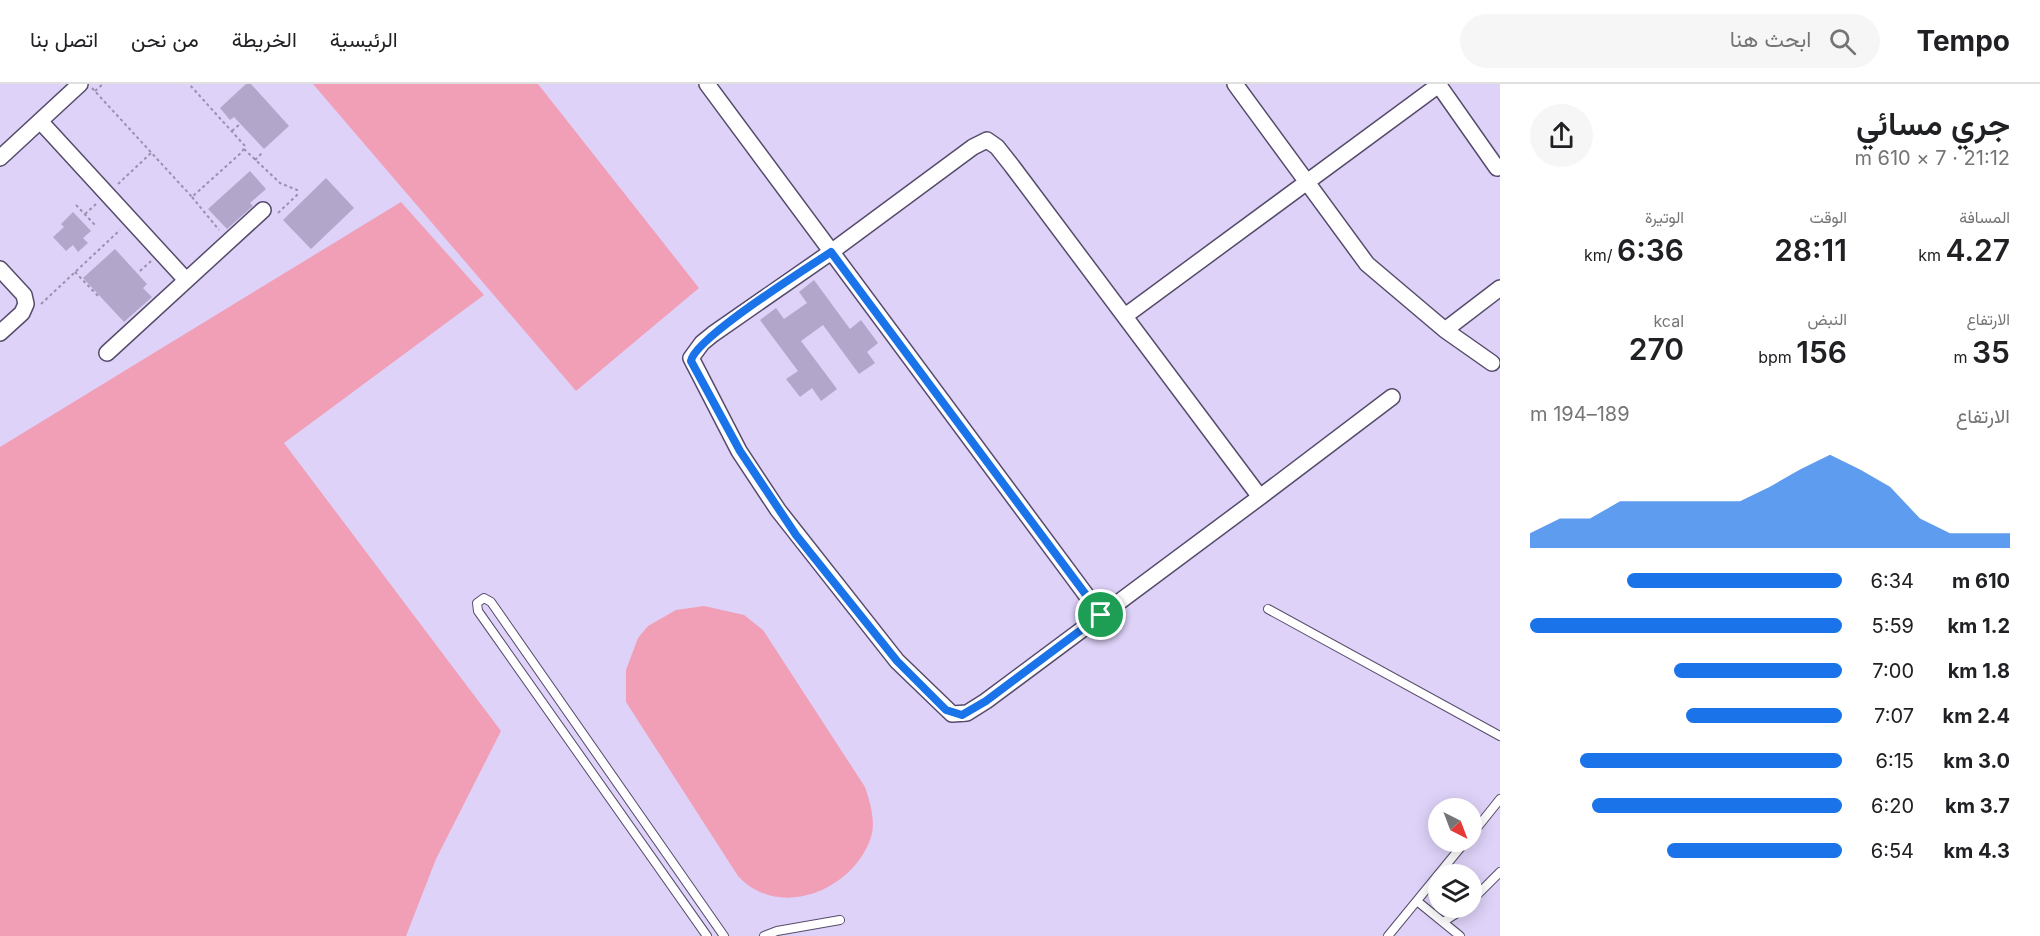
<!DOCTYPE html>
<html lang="ar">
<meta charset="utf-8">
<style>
:root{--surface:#fff;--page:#f6f6f6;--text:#202124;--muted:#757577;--line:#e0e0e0;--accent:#1a73e8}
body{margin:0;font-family:Inter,Vazirmatn,sans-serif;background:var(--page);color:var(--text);direction:rtl;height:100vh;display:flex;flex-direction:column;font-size:22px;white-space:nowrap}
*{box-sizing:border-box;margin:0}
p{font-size:20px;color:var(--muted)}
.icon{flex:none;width:33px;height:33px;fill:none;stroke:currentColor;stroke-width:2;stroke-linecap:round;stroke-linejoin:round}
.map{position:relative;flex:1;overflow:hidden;direction:ltr}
.panel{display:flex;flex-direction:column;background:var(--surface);width:540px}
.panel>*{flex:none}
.needle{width:39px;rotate:138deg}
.controls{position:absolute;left:1428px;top:714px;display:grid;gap:12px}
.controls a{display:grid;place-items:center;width:54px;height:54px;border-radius:50%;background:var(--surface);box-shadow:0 3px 15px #0003;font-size:30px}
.pin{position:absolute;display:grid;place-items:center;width:51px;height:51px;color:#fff;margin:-26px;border:3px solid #fff;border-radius:50%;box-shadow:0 2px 6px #0007}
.round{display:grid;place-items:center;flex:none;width:63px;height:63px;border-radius:32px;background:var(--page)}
.summary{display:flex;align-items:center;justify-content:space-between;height:102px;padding:0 30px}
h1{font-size:33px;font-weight:600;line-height:45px}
.metrics{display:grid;grid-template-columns:repeat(3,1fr);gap:9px;height:102px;padding:6px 30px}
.metrics div{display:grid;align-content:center}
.metrics b{font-size:30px;font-weight:600}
.metrics small{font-size:16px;font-weight:400}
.metrics p{font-size:16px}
.chart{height:168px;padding:12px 30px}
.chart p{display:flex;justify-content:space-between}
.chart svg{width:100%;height:108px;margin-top:6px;fill:var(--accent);opacity:.7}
ul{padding:0 30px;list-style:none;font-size:20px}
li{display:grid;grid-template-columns:96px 72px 1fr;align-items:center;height:45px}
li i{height:15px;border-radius:8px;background:var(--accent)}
header{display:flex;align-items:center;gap:36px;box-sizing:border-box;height:84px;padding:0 30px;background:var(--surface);border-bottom:2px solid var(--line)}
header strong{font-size:28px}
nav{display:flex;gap:33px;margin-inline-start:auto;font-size:21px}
.search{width:420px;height:54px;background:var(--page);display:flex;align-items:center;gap:15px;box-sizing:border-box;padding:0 21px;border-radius:33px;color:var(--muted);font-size:22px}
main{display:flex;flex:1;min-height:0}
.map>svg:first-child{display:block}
.green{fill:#f19eb7}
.building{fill:#b2a6cb}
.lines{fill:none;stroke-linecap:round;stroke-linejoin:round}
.service-casing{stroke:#564b6b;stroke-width:10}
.minor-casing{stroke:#564b6b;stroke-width:18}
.path{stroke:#9a90ae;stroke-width:2;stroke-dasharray:3 3;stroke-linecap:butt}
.service{stroke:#fff;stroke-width:8}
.minor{stroke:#fff;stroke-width:15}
.route-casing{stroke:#fff;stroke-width:12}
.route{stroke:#1a73e8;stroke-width:8}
</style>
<header>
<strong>Tempo</strong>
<div class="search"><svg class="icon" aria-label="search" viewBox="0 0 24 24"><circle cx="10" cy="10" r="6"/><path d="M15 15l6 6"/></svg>ابحث هنا</div>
<nav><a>الرئيسية</a><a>الخريطة</a><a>من نحن</a><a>اتصل بنا</a></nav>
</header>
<main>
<section class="panel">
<div class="summary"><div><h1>جري مسائي</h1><p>21:12 · 7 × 610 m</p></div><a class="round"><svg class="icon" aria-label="share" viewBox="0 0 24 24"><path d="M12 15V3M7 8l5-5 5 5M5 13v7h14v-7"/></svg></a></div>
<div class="metrics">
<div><p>المسافة</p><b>4.27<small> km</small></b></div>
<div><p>الوقت</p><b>28:11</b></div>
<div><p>الوتيرة</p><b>6:36<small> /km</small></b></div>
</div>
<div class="metrics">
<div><p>الارتفاع</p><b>35<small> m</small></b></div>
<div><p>النبض</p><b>156<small> bpm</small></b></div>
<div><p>kcal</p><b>270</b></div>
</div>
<div class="chart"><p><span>الارتفاع</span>189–194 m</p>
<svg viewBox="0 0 160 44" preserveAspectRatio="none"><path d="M0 44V38L10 32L20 32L30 25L40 25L50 25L60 25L70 25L80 19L90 12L100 6L110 12L120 19L130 32L140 38L150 38L160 38V44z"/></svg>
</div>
<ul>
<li><b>610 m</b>6:34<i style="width:69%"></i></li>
<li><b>1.2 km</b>5:59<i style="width:100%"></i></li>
<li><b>1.8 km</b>7:00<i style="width:54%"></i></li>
<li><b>2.4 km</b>7:07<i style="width:50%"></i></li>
<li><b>3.0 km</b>6:15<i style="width:84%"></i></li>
<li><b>3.7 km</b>6:20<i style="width:80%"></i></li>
<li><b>4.3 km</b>6:54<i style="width:56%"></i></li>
</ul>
</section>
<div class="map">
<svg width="1500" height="852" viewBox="0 0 1500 852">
<rect width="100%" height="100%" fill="#ded2f8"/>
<path class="green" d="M313,0h225l161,204 -123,103z
M401,118l83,93 -200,148 217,288 -65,128 -30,77h-406v-489z
M704,522l40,9 19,15 102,157c5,15 11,34 6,50 -17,53 -92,84 -133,39l-112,-174v-32l12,-32 10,-12 28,-16z"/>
<path class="building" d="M246,0h5l38,42 -25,23 -30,-32 -4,3 -10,-12z
M250,87l16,18 -16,14 3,3 -26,23 -19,-20z
M326,94l28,30 -43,41 -28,-29z
M73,128l18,19 -8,7 5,5 -10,9 -5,-7 -7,6 -13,-14 11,-10 -3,-3z
M115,165l32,35 -4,4 9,9 -28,25 -41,-44z
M814,196l36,49 11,-9 17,23 -11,9 8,11 -16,11 -36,-49 -22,16 36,48 -16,12 -9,-13 -12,9 -14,-18 12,-8 -38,-51 16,-12 8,11 23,-16 -8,-11z"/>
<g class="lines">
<g class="service-casing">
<path id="service" d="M1268,525l232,127
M1472,750l28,-35
M1472,816l28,-28
M1417,817l43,35
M1443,838l22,-14
M707,852l-229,-325 -1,-8 7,-5 7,4 233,334
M764,852l13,-5 63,-11
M1388,852l77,-94"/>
</g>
<g class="minor-casing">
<path id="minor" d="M707,0l394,531
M1235,0l132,180 78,66 55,-42
M1438,0l59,84
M40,37l146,159
M987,56l10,7 15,19 248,331 -274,204 -19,12 -15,1 -55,-53 -119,-151 -39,-59 -48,-93 11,-15 11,-9 118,-82 142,-105z
M0,74l80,-74
M0,185l24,26 2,9 -4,9 -22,20
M1125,232l315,-232
M1445,246l47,33
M107,269l156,-143
M1260,413l132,-100"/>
</g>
<path class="path" d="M92,4l100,109 50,-45 3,-6 -56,-62
M95,7l8,-7
M232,47l8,-7
M244,65l36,34 17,7v5l-19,18
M255,76l8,-8
M118,100l33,-31
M192,113l27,33
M76,121l19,20
M85,130l11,-10
M140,187l11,-10
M75,188l24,25
M41,220l79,-74"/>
<use href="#service" class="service"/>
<use href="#minor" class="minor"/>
</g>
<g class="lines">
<g class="route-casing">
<path id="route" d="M831,168l270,363 -115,86 -24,14 -16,-5 -49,-49 -101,-126 -56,-84 -49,-90c4,-23 115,-92 140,-109z"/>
</g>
<use href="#route" class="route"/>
</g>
</svg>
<div class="controls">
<a><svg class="needle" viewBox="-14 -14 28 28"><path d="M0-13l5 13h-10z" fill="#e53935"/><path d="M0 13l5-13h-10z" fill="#757577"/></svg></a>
<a><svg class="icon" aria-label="layers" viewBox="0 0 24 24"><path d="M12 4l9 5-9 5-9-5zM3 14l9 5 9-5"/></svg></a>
</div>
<div class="pin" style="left:1101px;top:531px;background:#1e9e55"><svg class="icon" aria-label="arrive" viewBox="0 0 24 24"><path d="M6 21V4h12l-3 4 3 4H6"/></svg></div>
</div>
</main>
